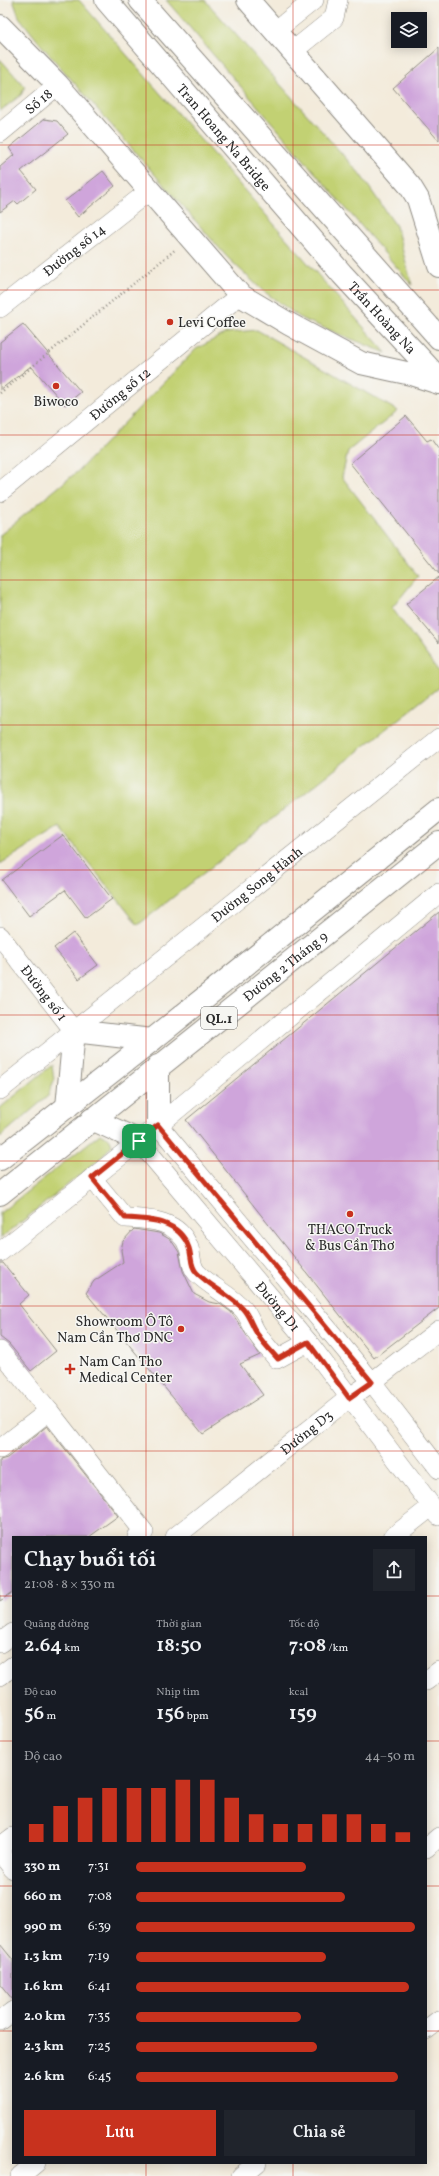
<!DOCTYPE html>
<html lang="vi">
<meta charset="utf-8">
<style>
:root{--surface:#171b24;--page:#20242c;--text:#f1f3f6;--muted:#9ea1a6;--accent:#c8321e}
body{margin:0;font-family:Vollkorn,serif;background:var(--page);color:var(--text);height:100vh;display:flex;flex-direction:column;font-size:15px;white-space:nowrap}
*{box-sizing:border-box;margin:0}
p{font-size:13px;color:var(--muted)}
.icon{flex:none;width:22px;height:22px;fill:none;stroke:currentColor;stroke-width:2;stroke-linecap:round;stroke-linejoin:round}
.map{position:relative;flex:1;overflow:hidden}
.details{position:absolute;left:12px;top:1536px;width:415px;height:628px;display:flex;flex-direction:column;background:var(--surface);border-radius:0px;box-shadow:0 2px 10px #0003}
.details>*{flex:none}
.controls{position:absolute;left:391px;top:12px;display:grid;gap:8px}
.controls a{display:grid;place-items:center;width:36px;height:36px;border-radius:0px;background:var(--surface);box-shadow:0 2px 10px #0003;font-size:20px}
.pin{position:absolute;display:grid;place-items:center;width:34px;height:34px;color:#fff;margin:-17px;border-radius:8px;box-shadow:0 2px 6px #0006}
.round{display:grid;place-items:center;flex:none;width:42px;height:42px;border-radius:0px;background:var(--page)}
.overview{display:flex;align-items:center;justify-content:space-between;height:68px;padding:0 12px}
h1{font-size:22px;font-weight:600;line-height:30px}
.metrics{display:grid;grid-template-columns:repeat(3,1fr);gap:6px;height:68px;padding:4px 12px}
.metrics div{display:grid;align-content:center}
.metrics b{font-size:20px;font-weight:600}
.metrics small{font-size:11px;font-weight:400}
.metrics p{font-size:11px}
.chart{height:112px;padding:8px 12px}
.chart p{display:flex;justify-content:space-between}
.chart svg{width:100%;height:72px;margin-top:4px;stroke:var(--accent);stroke-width:6}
.cta{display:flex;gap:8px;margin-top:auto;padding:8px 12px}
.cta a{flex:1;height:46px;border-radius:0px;background:var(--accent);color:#fff;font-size:16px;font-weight:600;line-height:46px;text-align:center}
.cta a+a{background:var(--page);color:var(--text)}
ul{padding:0 12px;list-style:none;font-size:13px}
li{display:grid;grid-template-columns:64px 48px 1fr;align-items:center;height:30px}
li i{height:10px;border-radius:5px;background:var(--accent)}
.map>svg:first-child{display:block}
.green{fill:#c2d173;stroke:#767e4f}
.building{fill:#cfa5db}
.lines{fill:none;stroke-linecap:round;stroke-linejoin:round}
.minor-casing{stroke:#8f8b83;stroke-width:20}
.major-casing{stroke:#8f8b83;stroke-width:24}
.highway-casing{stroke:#8f8b83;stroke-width:24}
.path{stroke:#8f8b83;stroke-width:2.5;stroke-dasharray:1 3;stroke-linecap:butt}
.minor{stroke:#fff;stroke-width:19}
.major{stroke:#fff;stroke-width:22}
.highway{stroke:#fff;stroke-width:22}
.route-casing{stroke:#fff;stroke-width:8}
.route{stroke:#c8321e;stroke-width:5}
.grid{fill:none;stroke:#c8321e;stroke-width:1;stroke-opacity:0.55}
.poi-dot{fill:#c8321e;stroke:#f6f6f2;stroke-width:1.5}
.labels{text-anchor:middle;stroke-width:3;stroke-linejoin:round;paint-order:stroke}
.shield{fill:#f6f6f2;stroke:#686867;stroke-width:1}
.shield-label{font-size:13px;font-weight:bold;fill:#2b2b2b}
.street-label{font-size:14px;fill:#2b2b2b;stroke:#f6f6f2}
.poi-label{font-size:14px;fill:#2b2b2b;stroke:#f6f6f2;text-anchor:start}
</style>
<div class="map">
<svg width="439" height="2176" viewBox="0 0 439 2176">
<rect width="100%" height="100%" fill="#f6f6f2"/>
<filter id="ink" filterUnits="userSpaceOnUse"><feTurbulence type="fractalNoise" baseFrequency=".025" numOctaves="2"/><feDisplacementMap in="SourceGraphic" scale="8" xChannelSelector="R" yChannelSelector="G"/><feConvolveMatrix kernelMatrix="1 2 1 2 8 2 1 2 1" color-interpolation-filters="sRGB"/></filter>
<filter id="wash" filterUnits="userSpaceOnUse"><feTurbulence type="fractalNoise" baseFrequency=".012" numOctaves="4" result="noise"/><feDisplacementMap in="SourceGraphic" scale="16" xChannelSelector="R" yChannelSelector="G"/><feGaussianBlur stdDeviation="0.9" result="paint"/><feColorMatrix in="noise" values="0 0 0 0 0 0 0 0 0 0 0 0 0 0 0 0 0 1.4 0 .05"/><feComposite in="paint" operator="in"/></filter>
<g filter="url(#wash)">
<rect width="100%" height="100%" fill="#f3ebdb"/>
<path class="green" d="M13,0h66l307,353 -84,-34 -40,-29 -35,-33 -186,-212 -22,-28z
M166,0h39l155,174 36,52 16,59z
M0,59l25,28 -4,8 -21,16z
M257,330l141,81 -50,40 -6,26 76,99 -26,32 47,64v15l-301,238 -78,-98 -60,37v-329l78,-64 118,-122 30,-16z
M52,1065l2,15 -6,16 -48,41v-29z
M100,1134l9,4 3,7 -11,13 -101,81v-26z"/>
<g id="blocks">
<path class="building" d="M439,48v93l-46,-53z
M44,119l13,2 11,13 -47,37 15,18 -18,15 -3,-3 -15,11v-45l14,-12 -5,-7z
M103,171l12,15 -37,31 -13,-16z
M23,324l58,68 -16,13 -34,-39 -31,24v-48z
M406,416l21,25 4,-2 8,11v124l-89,-111z
M439,577v66l-33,-39z
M63,835l49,64 -26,19 -21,-28 -36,26 -27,-36z
M439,912v396l-65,50 -188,-238z
M73,933l25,32 -19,14 -25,-31z
M134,1229l25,4 12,7 8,12 4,19 11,23 15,8 11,2 11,8 29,43 -20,9 23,31 -60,39 -117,-141 8,-12 29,-19 -2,-12 2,-9z
M0,1263h3l26,32 -10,9 37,47 -25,20 -22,-27 -9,-7z
M47,1426l71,90 -29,21h-76v55l-13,9v-141l7,-2z
M0,1944l13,16v40l-13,-16z"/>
</g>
</g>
<g filter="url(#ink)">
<use href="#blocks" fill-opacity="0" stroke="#8f8b83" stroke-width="1"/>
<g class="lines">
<g class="minor-casing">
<g id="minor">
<path d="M275,31l39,-31"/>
<path d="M293,51l41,-33 4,-18"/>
<path id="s1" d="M0,133l58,-48"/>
<path id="s2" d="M0,308l149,-117"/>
<path id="s3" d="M0,492l240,-197"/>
<path id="s4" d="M0,936l74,95"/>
<path id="s5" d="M0,1090l439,-352"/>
<path d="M158,1125l214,257 67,87"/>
<path id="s6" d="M139,1141l169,201 131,174"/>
<path d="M92,1178l33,40c25,1 54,2 64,30 3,9 1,18 8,25 14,14 33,22 46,36 7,8 9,18 15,26 6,9 13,16 19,24l31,-17"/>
<path d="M0,1252l139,-111 300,-248"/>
<path d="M0,1351l49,60 -49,38"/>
<path d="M49,1411l95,121 -7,5"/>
<path id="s7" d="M175,1537l174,-139 23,-16 67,-52"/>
<path d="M393,1537l38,-30"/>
<path d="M0,1643l13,-10"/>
<path d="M0,1676l13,-10"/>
<path d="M426,1681l13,-10"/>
<path d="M0,1847l13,-10"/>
<path d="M426,1848l13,-11"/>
<path d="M0,1852l13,17"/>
<path d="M0,2021l13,-10"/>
<path d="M426,2030l13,-10"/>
<path d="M20,2176l16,-13"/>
<path d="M241,2176l16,-13"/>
</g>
</g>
<g class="major-casing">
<g id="major">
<path id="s8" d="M106,0l236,274 97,105"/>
<path d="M140,0l299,338"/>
<path d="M248,0l162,186 8,13 21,67"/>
<path d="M0,26l58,59 182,210 49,29 72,39 50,11 28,9"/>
</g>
</g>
<g class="highway-casing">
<g id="highway">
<path d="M158,1066v59"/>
<path d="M67,1107l7,-76 78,9"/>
<path d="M92,1119l47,22"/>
<path d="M0,1159l152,-119 287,-231"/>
<path id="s9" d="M0,1194l439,-351"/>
</g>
</g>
<path class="path" d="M0,393l176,-144"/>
<use href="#minor" class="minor"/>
<use href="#major" class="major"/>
<use href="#highway" class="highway"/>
</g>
</g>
<g class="lines" filter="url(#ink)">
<g class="route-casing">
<path id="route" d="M158,1125l214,257 -23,16 -41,-56 -30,17c-7,-8 -14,-15 -20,-24 -6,-8 -8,-18 -15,-26 -13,-14 -32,-22 -46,-36 -7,-7 -5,-16 -8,-25 -10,-28 -39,-29 -64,-30l-33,-40z"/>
</g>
<use href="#route" class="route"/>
</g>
<path class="grid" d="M146,0v1537M293,0v1537M0,145h439M0,290h439M0,435h439M0,580h439M0,725h439M0,870h439M0,1015h439M0,1161h439M0,1306h439M0,1451h439M0,1596h13M426,1596h13M0,1741h13M426,1741h13M0,1886h13M426,1886h13M0,2031h13M426,2031h13M146,2163v13M293,2163v13"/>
<g class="poi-dot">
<circle cx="170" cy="322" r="4"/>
<circle cx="56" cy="386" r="4"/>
<circle cx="350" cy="1214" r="4"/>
<circle cx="181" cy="1329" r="4"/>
<path d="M68 1363h4v4h4v4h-4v4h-4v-4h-4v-4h4z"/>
</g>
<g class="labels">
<rect class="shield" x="201" y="1007" width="36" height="22" rx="3"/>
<g class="shield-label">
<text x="219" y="1023">QL.1</text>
</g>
<g class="street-label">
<text dy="5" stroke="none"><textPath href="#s1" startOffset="50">Số 18</textPath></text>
<text dy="5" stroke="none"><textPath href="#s8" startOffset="181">Tran Hoang Na Bridge</textPath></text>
<text dy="5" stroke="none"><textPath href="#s2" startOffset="94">Đường số 14</textPath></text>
<text dy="5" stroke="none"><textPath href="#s8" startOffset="421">Trần Hoàng Na</textPath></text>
<text dy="5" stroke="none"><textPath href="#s3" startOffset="155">Đường số 12</textPath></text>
<text dy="5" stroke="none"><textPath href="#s5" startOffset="329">Đường Song Hành</textPath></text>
<text dy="5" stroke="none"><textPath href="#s9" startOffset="365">Đường 2 Tháng 9</textPath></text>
<text dy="5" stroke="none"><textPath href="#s4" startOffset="72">Đường số 1</textPath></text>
<text dy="5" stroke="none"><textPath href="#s6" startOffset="216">Đường D1</textPath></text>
<text dy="5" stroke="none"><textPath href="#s7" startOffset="168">Đường D3</textPath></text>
</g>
<g class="poi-label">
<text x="178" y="327">Levi Coffee</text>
<text x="56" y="406" text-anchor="middle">Biwoco</text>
<text x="350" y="1234" text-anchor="middle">THACO Truck<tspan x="350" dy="16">&amp; Bus Cần Thơ</tspan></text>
<text x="173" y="1326" text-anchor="end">Showroom Ô Tô<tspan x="173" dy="16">Nam Cần Thơ DNC</tspan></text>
<text x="79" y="1366">Nam Can Tho<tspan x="79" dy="16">Medical Center</tspan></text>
</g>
</g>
</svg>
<div class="controls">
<a><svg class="icon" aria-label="layers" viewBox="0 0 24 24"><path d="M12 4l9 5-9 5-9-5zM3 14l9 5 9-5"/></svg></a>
</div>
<div class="pin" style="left:139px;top:1141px;background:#1e9e55"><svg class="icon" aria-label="arrive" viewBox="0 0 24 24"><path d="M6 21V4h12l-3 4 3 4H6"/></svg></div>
<section class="details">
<div class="overview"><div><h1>Chạy buổi tối</h1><p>21:08 · 8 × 330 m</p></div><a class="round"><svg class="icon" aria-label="share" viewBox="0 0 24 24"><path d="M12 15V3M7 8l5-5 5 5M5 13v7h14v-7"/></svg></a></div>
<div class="metrics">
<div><p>Quãng đường</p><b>2.64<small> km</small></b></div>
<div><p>Thời gian</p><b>18:50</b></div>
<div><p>Tốc độ</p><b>7:08<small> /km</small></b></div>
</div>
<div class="metrics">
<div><p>Độ cao</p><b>56<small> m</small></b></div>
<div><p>Nhịp tim</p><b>156<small> bpm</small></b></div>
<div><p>kcal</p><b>159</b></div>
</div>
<div class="chart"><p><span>Độ cao</span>44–50 m</p>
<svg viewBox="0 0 160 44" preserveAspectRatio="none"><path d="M5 44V33M15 44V22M25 44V17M35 44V11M45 44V11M55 44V11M65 44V6M75 44V6M85 44V17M95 44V27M105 44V33M115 44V33M125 44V27M135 44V27M145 44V33M155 44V38"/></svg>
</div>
<ul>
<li><b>330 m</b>7:31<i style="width:61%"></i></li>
<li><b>660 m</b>7:08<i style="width:75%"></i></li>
<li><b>990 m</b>6:39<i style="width:100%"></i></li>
<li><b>1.3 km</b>7:19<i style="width:68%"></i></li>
<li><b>1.6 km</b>6:41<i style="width:98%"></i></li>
<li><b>2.0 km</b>7:35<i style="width:59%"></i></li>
<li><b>2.3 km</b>7:25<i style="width:65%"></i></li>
<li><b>2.6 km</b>6:45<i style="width:94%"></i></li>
</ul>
<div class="cta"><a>Lưu</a><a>Chia sẻ</a></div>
</section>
</div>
